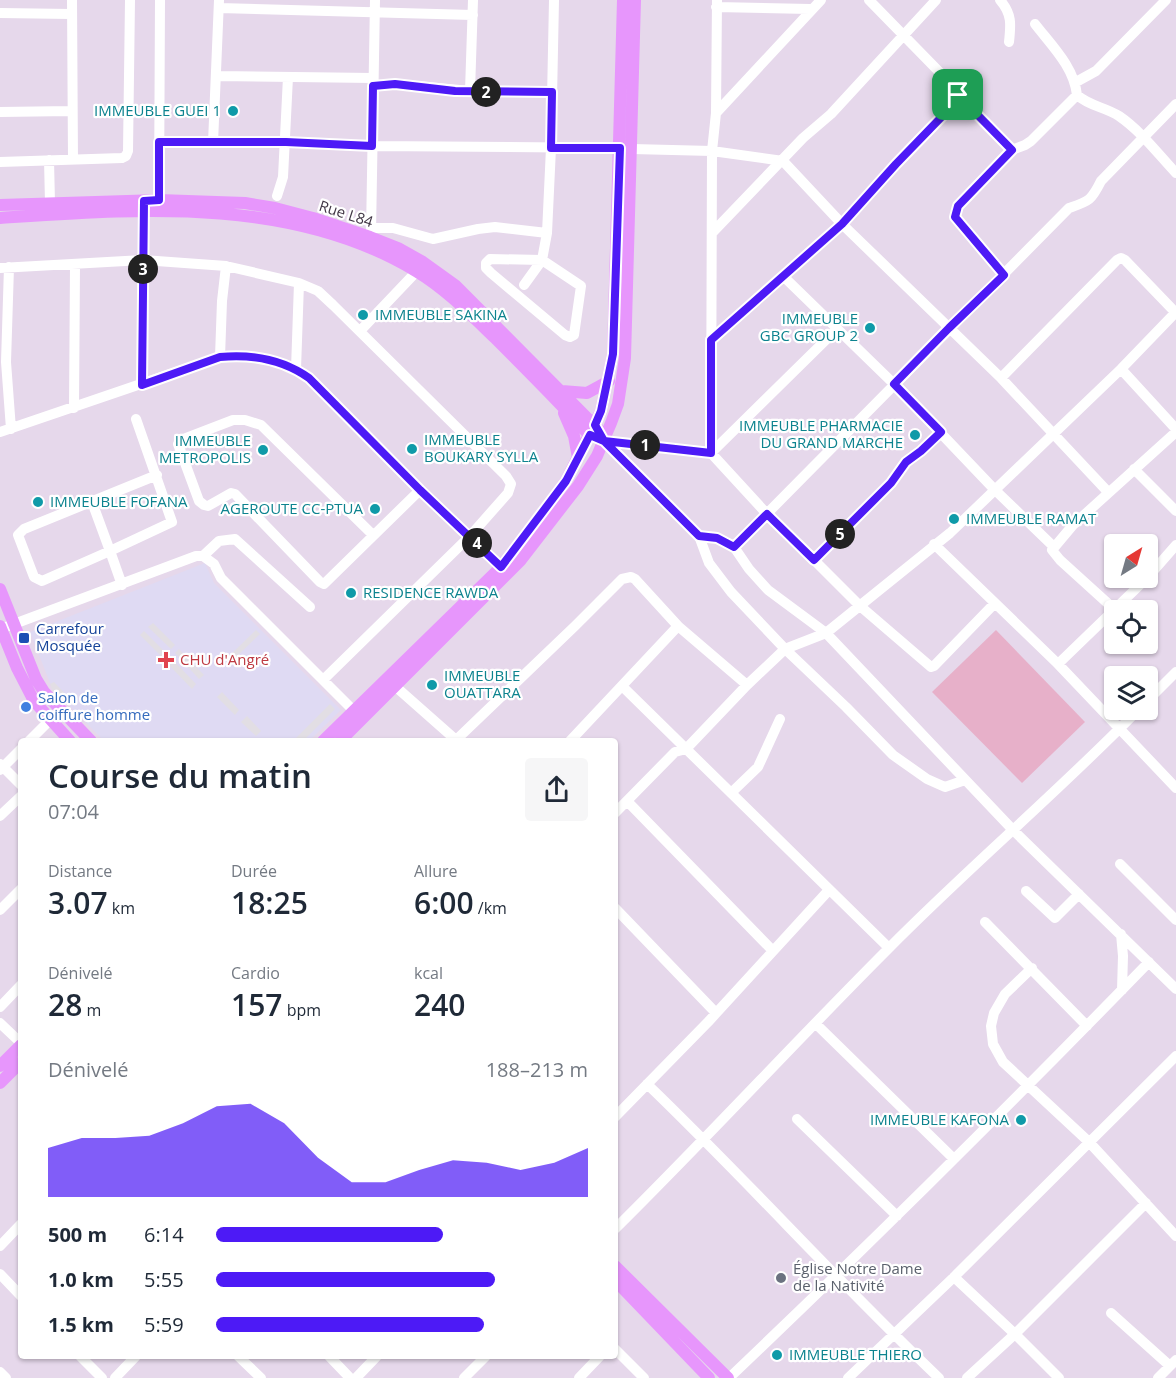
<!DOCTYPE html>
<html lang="fr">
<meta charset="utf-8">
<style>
:root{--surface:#fff;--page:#f6f6f7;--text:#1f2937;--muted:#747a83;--accent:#4d1af6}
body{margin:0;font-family:"Open Sans",sans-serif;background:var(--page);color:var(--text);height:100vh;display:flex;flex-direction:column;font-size:22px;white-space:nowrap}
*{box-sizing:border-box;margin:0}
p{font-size:20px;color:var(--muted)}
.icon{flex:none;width:33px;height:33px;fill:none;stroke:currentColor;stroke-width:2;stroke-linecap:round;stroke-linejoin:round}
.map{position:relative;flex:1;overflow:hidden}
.details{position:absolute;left:18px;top:738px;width:600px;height:621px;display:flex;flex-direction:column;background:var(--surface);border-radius:6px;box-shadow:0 2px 4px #0004}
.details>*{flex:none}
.needle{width:39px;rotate:37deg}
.buttons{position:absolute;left:1104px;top:534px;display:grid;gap:12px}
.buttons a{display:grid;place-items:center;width:54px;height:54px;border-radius:6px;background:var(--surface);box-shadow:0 2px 4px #0004;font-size:30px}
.pin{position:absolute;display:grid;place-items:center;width:51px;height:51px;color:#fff;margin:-26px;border-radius:12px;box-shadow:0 3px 9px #0006}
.km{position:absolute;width:30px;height:30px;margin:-15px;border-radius:50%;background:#222;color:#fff;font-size:16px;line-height:30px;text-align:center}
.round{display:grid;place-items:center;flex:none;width:63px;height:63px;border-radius:6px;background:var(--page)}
.head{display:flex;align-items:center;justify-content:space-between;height:102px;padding:0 30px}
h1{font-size:33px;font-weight:600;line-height:45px}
.stats{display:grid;grid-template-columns:repeat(3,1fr);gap:9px;height:102px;padding:6px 30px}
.stats div{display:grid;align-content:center}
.stats b{font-size:30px;font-weight:600}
.stats small{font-size:16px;font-weight:400}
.stats p{font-size:16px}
.chart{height:168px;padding:12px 30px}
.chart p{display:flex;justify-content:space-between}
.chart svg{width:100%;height:108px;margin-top:6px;fill:var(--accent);opacity:.7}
ul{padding:0 30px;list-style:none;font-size:20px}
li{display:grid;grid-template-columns:96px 72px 1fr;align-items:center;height:45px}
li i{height:15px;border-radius:8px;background:var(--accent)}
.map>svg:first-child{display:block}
.residential{fill:#e6d8eb;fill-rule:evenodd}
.medical{fill:#dfdaf3}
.green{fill:#e7b0c9}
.parking{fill:#e2dee4}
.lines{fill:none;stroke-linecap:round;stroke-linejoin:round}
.minor{stroke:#fff;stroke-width:10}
.major{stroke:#e796fc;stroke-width:12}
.route-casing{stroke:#fff;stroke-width:12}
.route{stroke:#4d1af6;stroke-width:8}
.culture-dot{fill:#0f9aa8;stroke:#fff;stroke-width:2}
.transit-dot{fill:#1a4fb4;stroke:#fff;stroke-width:2}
.health-dot{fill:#e0444e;stroke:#fff;stroke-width:2}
.shop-dot{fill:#3f7fe0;stroke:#fff;stroke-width:2}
.worship-dot{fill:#6b7280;stroke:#fff;stroke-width:2}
.labels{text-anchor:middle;stroke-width:4.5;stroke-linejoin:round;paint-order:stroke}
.culture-label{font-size:15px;fill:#0d838f;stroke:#fff;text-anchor:start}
.street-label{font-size:15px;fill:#413645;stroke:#fff}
.transit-label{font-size:15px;fill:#164399;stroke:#fff;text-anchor:start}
.health-label{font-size:15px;fill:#be3a42;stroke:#fff;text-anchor:start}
.shop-label{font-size:15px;fill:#366cbe;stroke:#fff;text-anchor:start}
.worship-label{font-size:15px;fill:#5b616d;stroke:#fff;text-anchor:start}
</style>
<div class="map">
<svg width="1176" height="1378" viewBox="0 0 1176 1378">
<rect width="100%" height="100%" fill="#f0e6f3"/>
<path class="residential" d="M0,0h1176v1378h-1176zM1114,544h34v34h-34zM1114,610h34v34h-34zM1114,676h34v34h-34zM21,741h594v615h-594z"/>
<path class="medical" d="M205,563l9,20 127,127 -32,31h-205l-52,-53 -22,-56z"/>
<path class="green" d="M996,630l89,92 -63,61 -90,-91z"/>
<path class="parking" d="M153,623l22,22 -4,4 -23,-22z
M256,630l4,4 -31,30 -4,-4z
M144,631l22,22 -4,4 -22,-22z
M179,649l25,26 -5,4 -24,-26z
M172,659l24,25 -4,5 -25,-26z
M54,682l19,20 -4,4 -17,-17 -2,-5z
M222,692l17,18 -4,5 -18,-18z
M330,704l5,5 -32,32h-10z
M247,716l14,15 -5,5 -15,-14z"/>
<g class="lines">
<path class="minor" d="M72,0l1,160
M473,0l-3,91 82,1
M1000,0c12,14 11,24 9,42
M716,7l94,2
M219,8l254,7
M0,13l71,1
M1035,24c17,22 39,43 42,71 12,11 28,12 42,21 22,15 39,38 57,57
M217,76l156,2
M1076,82l20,-11 70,-71
M373,86l22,-2 75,7
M958,95l54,55 -54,56 -3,11 49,58
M0,112l71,-1
M716,113l105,-113
M159,142h127l86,4 248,2
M213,143l6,-143
M632,149l80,2 71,10 59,63 159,154 107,114
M1012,150l13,-5 6,-4 46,-46
M49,160l1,43
M0,162l122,-4 4,-2 2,-5 2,-151
M277,196l6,-19 5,-100
M159,200l1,-200
M371,228h22l40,11 45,-10 17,-2 52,6 4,-85 3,-148
M371,233l4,-233
M712,233l91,-95 28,-24 105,-114
M9,267l-3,95 5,67
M0,268l143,-8 83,6 73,17 19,8 15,14 173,171 5,8 -3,9 -38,43 -147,144
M783,276l111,108 100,105 60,58
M524,285l18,-25 -52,-1 -4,4v5l5,5 74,62 5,2 4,-2 7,-49 -39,-26 5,-27
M360,331l57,-60
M712,340l130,-116 54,-60 60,-62 2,-7 -2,-6 -87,-89
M220,357l2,-56 4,-35
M296,369l3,-86
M1121,369l55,60
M1001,378l116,-118 4,-2 4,2 51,53
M142,385l2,-179
M74,408l1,-143
M0,432l220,-75c32,-3 62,2 89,21l111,112 81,77
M605,441l94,95 18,2 17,9 15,22 19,21 58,43 124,-100 171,-164 55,-57
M605,441l106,12 56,61 47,46 77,-77 15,-21 15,-11 20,-19
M711,453l1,-302 4,-38 1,-113
M711,453l126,-124
M1134,469l42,42
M92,502l18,49 62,-29 -36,-103
M373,535l-112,-110 -16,-5h-12l-52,20 -3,4 21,57 5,4 4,1 23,-13 4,1 85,88 4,2 96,-94
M699,536l10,27 22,29 54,57 41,-16 186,196 164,160
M934,544l124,120 118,124
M734,547l335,-339c20,-7 22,-7 32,-27l75,-77
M203,556l16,-15 16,-2 75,68
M814,560l46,46 71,61 3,-1 61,-63
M1148,577l28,-32
M122,585l-12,-34 -68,30 -8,-4 -16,-42 6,-6 133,-54
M1114,609l-54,-49 -8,-10 21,-25 103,-93
M6,627l190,-71h7l11,8 7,14 138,138
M1058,664l89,-86
M622,686l267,262
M396,687l60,53
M1148,700l28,-28
M29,741l21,-21
M455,741l120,-115 47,-47 9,-2 4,2 43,47
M570,741l108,-115 69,59 38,-36 61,58 47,48 34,24 18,8 20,-7
M0,764l21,21
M0,770l21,-21
M731,793l27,-26 22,-48
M627,801l146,150
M615,813l60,-61 11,-3 61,-64
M0,816l21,-20
M1120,864l56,56
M1026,891l29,27 24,-24
M615,908l101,105
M0,910l21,-21
M985,922l102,104
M1121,934l2,22 -1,34
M1032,968l-27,26 -11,19 -3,13 2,18 10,18 86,80 87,94
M0,1007l21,-22
M0,1023l21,20
M816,1024l138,135
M647,1084c100,96 192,199 292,294
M615,1117l93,-95 121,-132
M797,1119l100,97
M615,1229c93,-92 181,-188 273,-280 81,-82 170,-157 250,-239
M0,1246l21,-22
M0,1274l21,22
M954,1277l61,57 44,44
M1111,1313l59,53
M615,1349l29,29
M80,1356l22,22
M238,1356l23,22
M329,1356l21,22
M0,1372l6,6
M115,1378l21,-22
M356,1378l21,-22
M464,1378l22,-22
M579,1378l21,-22
M729,1378c143,-136 283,-275 420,-416
M848,1378l106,-101 222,-221
M967,1378l48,-44 131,-131
M1158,1378l18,-18"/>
<path class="major" d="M0,205l159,-5 86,3 30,5 38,10 57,19 28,11 25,14 32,23 143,144
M0,218c138,-9 292,-22 416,53 30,18 54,43 79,67 32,32 64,64 95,98l5,1
M562,391l25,2 22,-12
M564,413l10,23 4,22
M0,589l36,90 8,13 47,49
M0,626l17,42 17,33 36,40
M323,741l178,-174 46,-60 19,-26 35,-70 12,-57 10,-354
M340,741l180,-180 58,-75 19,-30 14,-33 7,-19 7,-46 10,-358
M0,1066l21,-21
M0,1083l21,-21
M615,1266l113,112
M615,1280l94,98"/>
</g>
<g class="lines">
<g class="route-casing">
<path id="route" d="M958,95l-2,7 -60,62 -54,60 -131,116v113l-107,-12 -9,-16 6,-14 12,-57 7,-206h-69l1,-56 -97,-1 -60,-7 -22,2 -1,60 -86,-4h-127v58l-15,1 -2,184 78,-28c32,-3 62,2 89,21l111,112 81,77 65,-86 24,-46 14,6 95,95 18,2 17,9 33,-33 47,46 77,-77 15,-21 15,-11 20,-19 -47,-48 55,-56 55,-53 -49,-58 3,-11 54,-56 -54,-55"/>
</g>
<use href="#route" class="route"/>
</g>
<g class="culture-dot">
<circle cx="233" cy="111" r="6"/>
<circle cx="363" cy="315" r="6"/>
<circle cx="870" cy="328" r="6"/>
<circle cx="915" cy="435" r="6"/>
<circle cx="412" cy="449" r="6"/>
<circle cx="263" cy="450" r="6"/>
<circle cx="38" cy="502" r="6"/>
<circle cx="375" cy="509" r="6"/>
<circle cx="954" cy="519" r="6"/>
<circle cx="351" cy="593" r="6"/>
<circle cx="432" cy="685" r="6"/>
<circle cx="1021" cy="1120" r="6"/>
<circle cx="777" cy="1355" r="6"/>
</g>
<rect class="transit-dot" x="18" y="632" width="12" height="12" rx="3"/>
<path class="health-dot" d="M163 651h6v6h6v6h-6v6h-6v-6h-6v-6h6z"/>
<circle class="shop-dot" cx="26" cy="707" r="6"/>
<circle class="worship-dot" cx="781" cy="1278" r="6"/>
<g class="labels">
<g class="culture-label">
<text x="221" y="116" text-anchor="end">IMMEUBLE GUEI 1</text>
<text x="375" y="320">IMMEUBLE SAKINA</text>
<text x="858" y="324" text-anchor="end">IMMEUBLE<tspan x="858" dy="17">GBC GROUP 2</tspan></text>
<text x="903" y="431" text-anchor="end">IMMEUBLE PHARMACIE<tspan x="903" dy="17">DU GRAND MARCHE</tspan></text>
<text x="424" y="445">IMMEUBLE<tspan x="424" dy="17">BOUKARY SYLLA</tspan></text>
<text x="251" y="446" text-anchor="end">IMMEUBLE<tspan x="251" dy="17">METROPOLIS</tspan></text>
<text x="50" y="507">IMMEUBLE FOFANA</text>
<text x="363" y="514" text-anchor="end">AGEROUTE CC-PTUA</text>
<text x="966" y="524">IMMEUBLE RAMAT</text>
<text x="363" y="598">RESIDENCE RAWDA</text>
<text x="444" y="681">IMMEUBLE<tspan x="444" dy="17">OUATTARA</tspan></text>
<text x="1009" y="1125" text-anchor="end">IMMEUBLE KAFONA</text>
<text x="789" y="1360">IMMEUBLE THIERO</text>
</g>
<g class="street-label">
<text transform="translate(346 214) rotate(18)" y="5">Rue L84</text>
</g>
<g class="transit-label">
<text x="36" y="634">Carrefour<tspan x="36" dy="17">Mosquée</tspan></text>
</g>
<g class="health-label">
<text x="180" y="665">CHU d'Angré</text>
</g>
<g class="shop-label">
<text x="38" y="703">Salon de<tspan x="38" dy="17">coiffure homme</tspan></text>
</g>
<g class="worship-label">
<text x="793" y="1274">Église Notre Dame<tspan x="793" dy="17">de la Nativité</tspan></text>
</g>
</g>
</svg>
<div class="buttons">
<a><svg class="needle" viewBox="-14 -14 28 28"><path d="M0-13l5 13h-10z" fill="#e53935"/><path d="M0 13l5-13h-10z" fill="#747a83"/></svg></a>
<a><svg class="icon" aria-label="locate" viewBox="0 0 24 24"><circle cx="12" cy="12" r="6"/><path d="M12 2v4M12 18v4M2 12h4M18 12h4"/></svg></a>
<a><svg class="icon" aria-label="layers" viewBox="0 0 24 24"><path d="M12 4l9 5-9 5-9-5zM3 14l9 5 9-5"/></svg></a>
</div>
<div class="pin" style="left:958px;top:95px;background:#1e9e55"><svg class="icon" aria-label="arrive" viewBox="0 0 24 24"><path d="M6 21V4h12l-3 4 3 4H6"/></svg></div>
<b class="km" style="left:645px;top:445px">1</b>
<b class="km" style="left:486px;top:92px">2</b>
<b class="km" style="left:143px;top:269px">3</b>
<b class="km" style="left:477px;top:543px">4</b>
<b class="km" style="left:840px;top:534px">5</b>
<section class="details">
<div class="head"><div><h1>Course du matin</h1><p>07:04</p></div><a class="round"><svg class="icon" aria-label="share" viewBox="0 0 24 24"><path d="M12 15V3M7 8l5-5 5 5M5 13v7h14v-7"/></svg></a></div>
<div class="stats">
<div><p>Distance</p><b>3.07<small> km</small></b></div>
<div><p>Durée</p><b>18:25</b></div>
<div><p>Allure</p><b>6:00<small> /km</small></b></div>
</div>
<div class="stats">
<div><p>Dénivelé</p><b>28<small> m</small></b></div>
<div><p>Cardio</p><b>157<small> bpm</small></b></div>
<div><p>kcal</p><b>240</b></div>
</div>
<div class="chart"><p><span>Dénivelé</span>188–213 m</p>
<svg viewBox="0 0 160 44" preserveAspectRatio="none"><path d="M0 44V24L10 20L20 20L30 19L40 14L50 7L60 6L70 14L80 28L90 38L100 38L110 33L120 29L130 30L140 33L150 30L160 24V44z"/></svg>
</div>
<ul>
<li><b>500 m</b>6:14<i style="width:61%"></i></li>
<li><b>1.0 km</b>5:55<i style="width:75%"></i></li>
<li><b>1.5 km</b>5:59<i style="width:72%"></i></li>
</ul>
</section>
</div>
